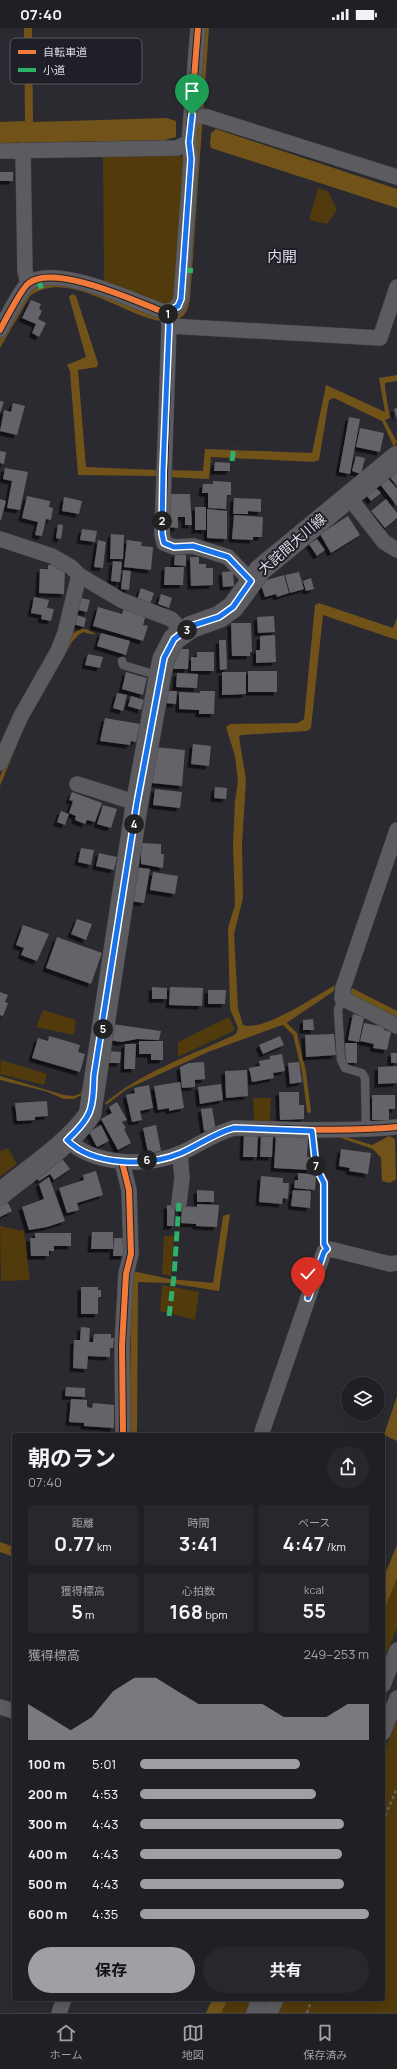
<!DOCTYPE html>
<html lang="ja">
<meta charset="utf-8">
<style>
:root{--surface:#202024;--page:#28282c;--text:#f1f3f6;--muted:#a2a3a6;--line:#3d3e41;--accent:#9f9fa6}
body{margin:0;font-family:Manrope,"Noto Sans JP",sans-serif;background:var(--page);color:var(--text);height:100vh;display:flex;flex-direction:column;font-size:15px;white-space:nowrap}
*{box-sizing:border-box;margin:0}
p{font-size:13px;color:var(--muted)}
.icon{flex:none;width:22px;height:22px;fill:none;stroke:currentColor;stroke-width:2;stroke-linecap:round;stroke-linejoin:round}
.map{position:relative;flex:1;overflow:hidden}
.panel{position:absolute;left:12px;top:1405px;width:373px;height:568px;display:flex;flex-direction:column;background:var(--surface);border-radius:4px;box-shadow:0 2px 10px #0003,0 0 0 1px var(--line)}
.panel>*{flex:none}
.controls{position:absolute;left:341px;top:1349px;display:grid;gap:8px}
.controls a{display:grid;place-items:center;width:44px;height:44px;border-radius:50%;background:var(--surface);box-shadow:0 2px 10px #0003,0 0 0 1px var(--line);font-size:20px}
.pin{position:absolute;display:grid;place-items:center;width:34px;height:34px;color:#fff;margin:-41px -17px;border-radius:50% 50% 50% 0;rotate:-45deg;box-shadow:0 0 4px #0007}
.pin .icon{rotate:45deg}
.km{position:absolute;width:20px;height:20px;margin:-10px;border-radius:50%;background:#222;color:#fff;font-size:11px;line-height:20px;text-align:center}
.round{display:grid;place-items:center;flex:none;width:42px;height:42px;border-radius:21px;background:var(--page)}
.summary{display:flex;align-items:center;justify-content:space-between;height:68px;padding:0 16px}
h1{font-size:22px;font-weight:700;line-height:30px}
.metrics{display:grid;grid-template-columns:repeat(3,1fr);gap:6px;height:68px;padding:4px 16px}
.metrics div{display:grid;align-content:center;border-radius:4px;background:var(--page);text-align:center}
.metrics b{font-size:20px;font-weight:700}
.metrics small{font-size:11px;font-weight:400}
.metrics p{font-size:11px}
.chart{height:112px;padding:8px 16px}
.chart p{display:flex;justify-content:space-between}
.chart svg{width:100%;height:72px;margin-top:4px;fill:var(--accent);opacity:.7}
.primary-button{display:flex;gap:8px;margin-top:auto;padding:8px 16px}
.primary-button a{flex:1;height:46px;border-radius:24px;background:var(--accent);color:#111;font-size:16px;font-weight:700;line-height:46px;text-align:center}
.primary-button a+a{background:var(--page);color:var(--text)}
ul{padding:0 16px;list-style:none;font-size:13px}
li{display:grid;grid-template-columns:64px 48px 1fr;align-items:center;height:30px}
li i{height:10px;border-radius:5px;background:var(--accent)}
.status{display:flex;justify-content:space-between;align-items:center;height:28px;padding:0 20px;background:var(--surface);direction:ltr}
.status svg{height:11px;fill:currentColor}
.tabs{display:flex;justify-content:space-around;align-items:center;height:56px;border-top:1px solid var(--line);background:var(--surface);font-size:11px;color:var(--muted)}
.tabs a{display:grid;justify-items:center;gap:2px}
.tabs .on{color:var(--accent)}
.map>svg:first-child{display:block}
.green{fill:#513a0b}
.water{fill:#71531a}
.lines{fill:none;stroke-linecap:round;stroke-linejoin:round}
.stream{stroke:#71531a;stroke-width:4}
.building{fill:#636369;filter:url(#shadow)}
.lane-casing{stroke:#48484d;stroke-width:9}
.street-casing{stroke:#48484d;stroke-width:16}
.secondary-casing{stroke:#48484d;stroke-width:23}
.path{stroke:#646468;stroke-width:2.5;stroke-dasharray:3 3;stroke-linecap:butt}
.lane{stroke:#5c5c60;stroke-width:8}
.street{stroke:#5c5c60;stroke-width:15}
.secondary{stroke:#5c5c60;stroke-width:22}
.quiet{stroke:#2db169;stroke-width:5;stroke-dasharray:10 5;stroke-linecap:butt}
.cycleway-casing{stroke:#1f1f28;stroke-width:8}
.cycleway{stroke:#f17a3a;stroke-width:6}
.route-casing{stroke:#fff;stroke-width:8}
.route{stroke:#1a73e8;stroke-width:5}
.labels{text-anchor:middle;stroke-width:4;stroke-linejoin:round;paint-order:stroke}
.street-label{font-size:14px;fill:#dedee5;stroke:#1f1f28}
.neighbourhood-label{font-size:15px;fill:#dedee5;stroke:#1f1f28}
.key{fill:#1f1f28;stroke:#585861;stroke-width:1}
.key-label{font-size:11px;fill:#dedee5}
</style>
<div class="status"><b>07:40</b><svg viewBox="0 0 49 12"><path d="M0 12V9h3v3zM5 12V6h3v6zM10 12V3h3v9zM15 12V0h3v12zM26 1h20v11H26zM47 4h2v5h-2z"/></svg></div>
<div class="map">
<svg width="397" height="1985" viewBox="0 0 397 1985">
<defs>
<filter id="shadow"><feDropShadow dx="-3.5" dy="3.5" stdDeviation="0" flood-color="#0009"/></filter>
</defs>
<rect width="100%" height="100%" fill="#2a2a30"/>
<path class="green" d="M178,125l8,8 -10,136 -4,9h-10l-58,-23 -1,-129z
M318,160l10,3 9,19 -10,14 -18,-4z
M43,982l33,10 -2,15 -38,-8z
M229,989l6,13 -57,27v-15z
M1,1032l46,14 -3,11 -44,-11z
M253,1070h18l-1,25 -16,-1z
M8,1120l9,16 -17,13v-26z
M0,1198l24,5 6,49 -29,1z
M164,1208h10l-3,40 -9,-2z
M162,1257l37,7 -4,28 -35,-9z
M397,1550v50l-11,27h-3v-42z
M397,1692v293h-119l6,-14h99v-244z
M228,1971h25l-6,14h-26z"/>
<path class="water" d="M24,0h8l1,94 134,-4 9,3v16l-11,3 -165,3v-21l25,-1z
M204,0h5l-19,271c-1,8 -4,17 -12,20 -34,16 -104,-56 -148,-23l-30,52v-9l26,-46 6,-7 27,-4 115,33z
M216,101l181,60v19l-186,-60 -1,-4 1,-11z
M72,266l4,2 22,67 -1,4 -19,3 8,97 70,3v6l-78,-1 -8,-104 -3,-6 19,-8 -17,-60z
M397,347v6l-12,2v5l5,30 -5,2 12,22 -3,5 -12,-26 -48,-23 -5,2 -10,60 -6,2 -102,-5 -2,22 -42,-2v-7l36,1 2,-22 107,4 14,-68 59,27 -6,-34z
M319,575l74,25 4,-10v22l-74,-25 -12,113 -4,3 -66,4 -2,2 7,43 -4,65 1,53 -9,36 4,74 5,17c20,7 73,-29 92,-40l-1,6 -49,33 -77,28 -81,37 -21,16 -1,-2c38,-32 87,-48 131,-69l2,-6 -8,-19 -2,-81 7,-23 -2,-60 2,-44 3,-20 -3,-25 -9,-29 4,-3 68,-1 6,-4 11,-114z
M80,601h6l10,5c-15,2 -9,-9 -24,8l-46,81 -26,63v-10l25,-56 46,-85z
M352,960l45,23v6l-47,-23z
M0,1048l64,19 10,1 7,-3 3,-10 2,1 -1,9 -11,6h-10l-19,-8 -45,-11z
M389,1108l6,3 1,40 -6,4 -8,-2 -1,-23 -8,-9 -35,-12h8l26,8z
M230,1186l-11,77 -50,-8 -31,-1 -1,153h-8l3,-164 38,8 43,4 10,-67z
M397,1368v45l-13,-6z
M0,1514l14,5v10l-14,-5z
M397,1517v33l-14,35v-34z
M212,1971h16l-7,14h-15z"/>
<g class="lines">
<path class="stream" d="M285,996l10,10 9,38 5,39"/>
</g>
<path class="building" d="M0,144h13v9h-13z
M31,272l10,4 -2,5 3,2 -4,8 8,4 -7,14 -7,-4 4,-9 -14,-6z
M0,373l4,1 -4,11z
M13,375l12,3 -8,29 -17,-4 4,-21 7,2z
M397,380v11l-3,-10z
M349,389l11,2 -10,55 -11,-2z
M360,400l24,5 -4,19 -24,-5z
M0,423l6,1 -2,12 -4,-1z
M356,428l9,2 -4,16 -9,-3z
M215,434l15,1v8h-16z
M5,440l23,4 -8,38 -13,-2 5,-27 -9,-2z
M397,442v16l-8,-10z
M387,449l10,12v17l-18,-23z
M213,453l18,1v13h-4l-1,14 -18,-1v-15h-6l1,-9h10z
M376,460l5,5 -10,8 -4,-5z
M167,466h23l2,31h-7v-8h-7v11l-11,-1z
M27,468l23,5 -1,6 4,1 -2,12 -5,-1 -4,17 -7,-1 3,-13 -16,-4z
M64,469l18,4 -3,13 -17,-3z
M234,470l27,1v13l-13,-1v3h-15z
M0,471l6,2 -5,19h-1z
M386,471l11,14v5l-12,10 -14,-17z
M195,479h11v23h-11z
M207,481l20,2v28l-20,-1z
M234,487l29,2 -1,20h-9v3l-21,-1z
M348,488l12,19 -29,18 -11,-19z
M58,496l5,1 -2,14 -5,-1z
M82,501l15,2 -2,11 -15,-2z
M111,506l13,1 -1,24h-13z
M317,511l8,11 -8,6 -8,-12z
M98,512l8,2 -3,26 -9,-1z
M127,512l15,2 -1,4 12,1 -2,23 -27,-3z
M175,526l11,1v11l-12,-1z
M190,529h9v7h7v4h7v17l-22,1z
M113,533l9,1 -2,20 -9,-1z
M48,537h9v4l8,1 -1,24 -25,-1 1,-24h8z
M165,539h19l-1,18h-19z
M123,542l8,1 -2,19 -8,-1z
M233,543l1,15 -11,1 -1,-15z
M299,544l5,17 -14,4 -5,-18z
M284,547l5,18 -12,4 -1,-3 -11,3 -5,-15z
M311,550l3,11 -8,2 -3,-10z
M141,560l13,5 -4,11 -13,-4z
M161,566l11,4 -3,10 -11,-4z
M34,569l15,3 -2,8 7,1 -3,12 -10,-2 1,-4 -11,-2z
M81,570l9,2 -3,12 -9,-2z
M98,579l24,7 2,-6 22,7 -3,10 5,1 -5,15 -50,-15z
M76,587l10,3 -2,9 -11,-3z
M274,588l1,16 -17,1 -1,-16z
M231,595h20l1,29h-2v4h-18z
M101,605l29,8 -4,14 -29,-9z
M275,607l1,27 -20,1v-13h4v-14z
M219,612h7l1,29 -7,1z
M177,621h12l-1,20h-17v-10h5z
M197,624h17v19h-23v-14h6z
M88,626l15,3 -3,11 -15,-3z
M248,643h29v21h-29z
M126,644l21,6 -4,17 -21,-6z
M222,644h24v22l-24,1z
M177,645l21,1 -1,14 -21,-1z
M166,663h11l-1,13 -11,-1z
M200,663h15l-1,23h-15v-4l-20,-1v-17l21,1z
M117,665l10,2 -4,16 -10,-3z
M131,668l13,4 -3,10 -13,-4z
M105,690l35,6 -4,18 -5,-1 -1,4 -30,-4z
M193,716l18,2 -2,20 -18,-2z
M155,719l30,3 -3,36 -30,-3z
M215,759l12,1 -1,11 -12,-1z
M155,761l27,3 -2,16 -27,-3z
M72,764l30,11 -7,19 -8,-2 -2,4 -10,-4 1,-4 -7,-3 4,-12 -4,-1z
M103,777l14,4 -6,19 -14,-4z
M61,783l8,3 -4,11 -8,-3z
M141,815l20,1v10h3l-1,14 -22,-4z
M81,820l13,2 -3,15 -13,-3z
M99,825l18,4 -3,13 -18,-4z
M134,839l16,2 -6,34 -15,-2z
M153,844l25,4 -3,18 -25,-4z
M77,891l15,5 -6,16 -15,-6z
M23,897l26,9 -12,27 -16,-6 3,-7 -8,-3z
M57,909l45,16 -11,31 -45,-16z
M152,959l15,1v11h-15z
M170,959l33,1 -1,18 -33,-1z
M208,962h18l-1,14h-17z
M0,964l8,3 -3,7 3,1 -5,13 -3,-1z
M353,986l11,3 -5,25 -11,-2z
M313,991l1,11h-11v-10z
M364,995l21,4 -1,3 7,2 -4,18 -14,-2 1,-4 -14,-3z
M112,996l49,7 -2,9 -22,-1 -16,3 -11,-2z
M334,1006l2,21 -30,2 -1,-22z
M49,1008l31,9 -2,7 7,2 -5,18 -48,-14 6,-20 10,3z
M280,1008l4,9 -21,9 -4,-9z
M139,1013h24v19h-12v-6h-12z
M345,1015h12v20h-11z
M125,1016h11l-1,25h-11z
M109,1023l12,1 -1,11h-11z
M391,1025h6v10h-6z
M282,1026l3,17 -12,2 1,5 -22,4 -3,-14 11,-2 -1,-5 11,-2v-3z
M204,1034l1,17 -10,1v7l-13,1 -2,-21 9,-4z
M299,1034l3,20 -12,2 -2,-21z
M397,1038v17l-19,1v-17z
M247,1042l1,26 -22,2 -1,-27z
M180,1054l4,26 -15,3v-3l-11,2 -4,-24z
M221,1056l2,16 -23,4 -2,-17z
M149,1057l4,23 -13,3 2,9 -10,2 -6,-27 9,-2 -1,-5z
M279,1064h20v13h5v14l-24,1z
M372,1067h23v14h-6v11h-17z
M47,1073l1,15 -13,1v3l-18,1 -2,-18z
M117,1074l10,18 -5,2 4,6 -2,1 7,14 -13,7 -17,-31 11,-6 -3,-6z
M212,1080l4,22 -12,1 -3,-22z
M101,1097l8,16 -12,6 -8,-15z
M156,1097l5,26 -13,2 -5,-25z
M244,1104h14l-1,25h-14z
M276,1107l32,2 -1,20h4l-1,13 -36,-2z
M261,1108h12l-1,21h-12z
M341,1121l30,4 -3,21 -19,-3 1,-3 -11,-2z
M60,1128l10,13 -16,11 -4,-6 -11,7 -5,-7z
M96,1143l7,24 -26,8 2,7 -12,3 -8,-25 25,-8 -1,-5z
M298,1145l18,2 -1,15 -21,-2 1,-8h3z
M261,1148l22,2v5h6l-1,16 -5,-1 -1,6 -23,-2z
M49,1149l16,44 -18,6 -18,3 -7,-23 22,-8 -5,-15z
M197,1162l17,1v11h-17z
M293,1162l18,1 -1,17 -19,-2z
M7,1173l5,10 -12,6v-12z
M197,1176l22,1 -2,22 -21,-1v-2l-15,-1 1,-17 15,1z
M167,1177l8,1 -1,20h-7z
M92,1204h21v17h-22z
M35,1205h36v13h-17v5h-5v5h-18l-1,-18h5z
M114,1210h10v18h-11z
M81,1259h17v3h3v7h-3v17h-17z
M81,1299l9,1 -1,14h4l1,-8h17v4h3l-1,10h-3v9l-22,-1 -1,13 -14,-1 1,-28h6z
M66,1359l19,1v9l-20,-1z
M71,1371l16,1v7l5,1 1,-5 21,2v23l-30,-2v-3l-15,-1z
M79,1404l11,2v1h-12z"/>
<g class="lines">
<g class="lane-casing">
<path id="lane" d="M122,633l1,4 37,11
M342,970l-4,12 3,50 4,8 17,5 3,5 1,52
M312,1103l4,36 8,16v60l3,6"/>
</g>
<g class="street-casing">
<path id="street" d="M192,87l15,2 190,60
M23,122l2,121 3,12
M0,123l177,-3 12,-6
M168,284l1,14 -7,208 2,9 10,4 19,-1 35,11 23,24
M169,298l211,12 17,-51
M0,302c5,-9 22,-43 29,-47 26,-19 104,17 132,28 11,1 16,-2 20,-12l10,-140 -2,-17 9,-114
M348,468l36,46 13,8
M0,511l52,17 19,11 8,8 42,25 50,19 13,13
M0,735l21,-47 37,-65 7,-18 14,-58
M77,756l60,19
M397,802l-54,158 -1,10 55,28
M67,1111c26,27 81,28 114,14 18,-8 34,-20 53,-25 55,1 108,4 163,-1
M122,1134l7,28 2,64 -5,20 -4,72 1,89
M179,1175l3,-25 -2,-25
M261,1407l63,-183 3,-3 7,1 56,14 7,-1
M383,1657l14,-35
M0,1679l14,4
M383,1705l14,-35
M59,1985l5,-14
M254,1985l5,-14
M270,1985l6,-14"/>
</g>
<g class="secondary-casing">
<path id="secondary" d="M0,1166c28,-23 70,-50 90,-80l47,-311 23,-127 4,-18 10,-19 17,-12 28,-10 14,-10 27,-37 137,-113"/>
</g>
<path class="path" d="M383,1793l14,-33
M307,1985l5,-14"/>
<use href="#lane" class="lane"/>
<use href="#street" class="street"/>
<use href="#secondary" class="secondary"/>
<path class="quiet" d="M183,242l13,1
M38,251l4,11
M232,433l2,-15
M169,1288l5,-40 5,-73"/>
<g class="cycleway-casing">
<path id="cycleway" d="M168,284l1,14 -7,208 2,9 10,4 19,-1 35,11 23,24
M0,302c5,-9 22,-43 29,-47 26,-19 104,17 132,28 11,1 16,-2 20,-12l10,-140 -2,-17 9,-114
M67,1111c26,27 81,28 114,14 18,-8 34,-20 53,-25 55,1 108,4 163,-1
M122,1134l7,28 2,64 -5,20 -4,72 1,89"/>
</g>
<use href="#cycleway" class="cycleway"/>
</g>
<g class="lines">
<g class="route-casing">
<path id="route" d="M192,87l-3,27 2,17 -10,140 -3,7 -10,6 1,14 -6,144 -1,64 2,9 10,4 19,-1 35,11 23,24 -18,26 -14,10 -28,9 -17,13 -10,19 -27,145 -43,273c-1,33 -2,41 -27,64 26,26 81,27 114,13 18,-8 34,-20 53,-25l78,3 4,36 8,16v61l3,5 -3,3 -16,46"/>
</g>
<use href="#route" class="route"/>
</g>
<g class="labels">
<g class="street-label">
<text transform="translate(292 516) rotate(-41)" y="5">大詫間大川線</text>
</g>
<g class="neighbourhood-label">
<text x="282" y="234">内開</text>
</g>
</g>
<rect x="10" y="10" width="132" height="46" rx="6" class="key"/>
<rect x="18" y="22" width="18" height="4" fill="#f17a3a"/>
<rect x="18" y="40" width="18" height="4" fill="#2db169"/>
<g class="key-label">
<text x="43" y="28">自転車道</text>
<text x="43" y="46">小道</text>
</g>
</svg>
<div class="controls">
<a><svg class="icon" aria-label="layers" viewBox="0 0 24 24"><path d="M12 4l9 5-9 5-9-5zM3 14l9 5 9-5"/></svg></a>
</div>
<div class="pin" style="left:192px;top:87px;background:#1e9e55"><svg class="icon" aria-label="arrive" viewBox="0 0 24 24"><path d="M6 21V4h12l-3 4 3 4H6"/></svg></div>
<div class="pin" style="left:308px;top:1270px;background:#d93025"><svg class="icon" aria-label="check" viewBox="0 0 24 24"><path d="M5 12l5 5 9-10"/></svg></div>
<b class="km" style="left:168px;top:286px">1</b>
<b class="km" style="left:162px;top:493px">2</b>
<b class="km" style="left:187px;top:602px">3</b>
<b class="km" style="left:134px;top:796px">4</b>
<b class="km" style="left:103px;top:1001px">5</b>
<b class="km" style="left:147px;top:1132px">6</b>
<b class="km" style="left:316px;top:1138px">7</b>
<section class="panel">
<div class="summary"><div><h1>朝のラン</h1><p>07:40</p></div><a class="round"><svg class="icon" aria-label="share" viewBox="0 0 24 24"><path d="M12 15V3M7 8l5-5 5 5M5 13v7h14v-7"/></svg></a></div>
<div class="metrics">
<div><p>距離</p><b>0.77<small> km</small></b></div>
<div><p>時間</p><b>3:41</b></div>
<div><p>ペース</p><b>4:47<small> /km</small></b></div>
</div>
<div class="metrics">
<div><p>獲得標高</p><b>5<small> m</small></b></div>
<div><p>心拍数</p><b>168<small> bpm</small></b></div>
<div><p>kcal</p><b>55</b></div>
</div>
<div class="chart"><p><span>獲得標高</span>249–253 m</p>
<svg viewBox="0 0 160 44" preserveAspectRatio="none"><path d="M0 44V22L10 30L20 38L30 30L40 14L50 6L60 6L70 14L80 22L90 22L100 22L110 22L120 30L130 30L140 30L150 22L160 22V44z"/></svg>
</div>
<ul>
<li><b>100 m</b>5:01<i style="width:70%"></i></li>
<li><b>200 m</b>4:53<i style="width:77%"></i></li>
<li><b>300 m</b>4:43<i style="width:89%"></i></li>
<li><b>400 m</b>4:43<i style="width:88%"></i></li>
<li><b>500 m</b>4:43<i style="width:89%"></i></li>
<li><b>600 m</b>4:35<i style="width:100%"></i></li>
</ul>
<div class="primary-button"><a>保存</a><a>共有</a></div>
</section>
</div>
<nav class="tabs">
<a class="on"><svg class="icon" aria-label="home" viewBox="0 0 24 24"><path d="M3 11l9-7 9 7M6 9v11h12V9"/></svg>ホーム</a>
<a><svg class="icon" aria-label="map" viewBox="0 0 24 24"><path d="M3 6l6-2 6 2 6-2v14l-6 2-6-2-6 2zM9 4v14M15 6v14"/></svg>地図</a>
<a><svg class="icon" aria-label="saved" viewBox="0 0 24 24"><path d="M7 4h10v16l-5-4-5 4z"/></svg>保存済み</a>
</nav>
